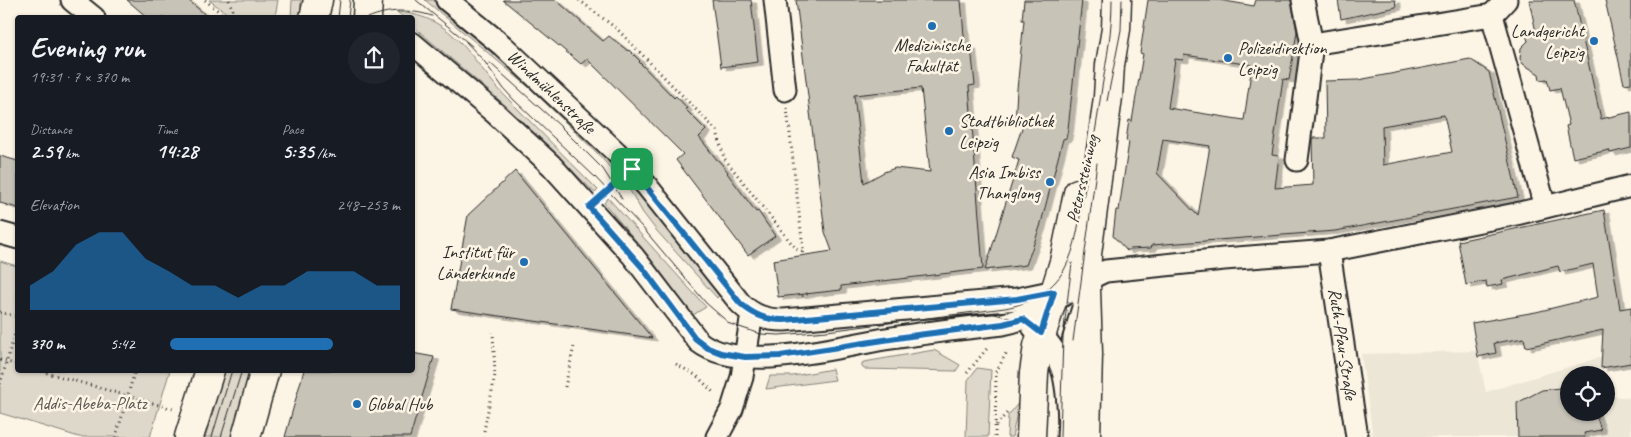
<!DOCTYPE html>
<meta charset="utf-8">
<style>
:root{--surface:#171b24;--page:#20242c;--text:#f1f3f6;--muted:#9ea1a6;--accent:#1f6fb2}
body{margin:0;font-family:Caveat,sans-serif;background:var(--page);color:var(--text);height:100vh;display:flex;flex-direction:column;font-size:19px;white-space:nowrap}
*{box-sizing:border-box;margin:0}
p{font-size:16px;color:var(--muted)}
.icon{flex:none;width:28px;height:28px;fill:none;stroke:currentColor;stroke-width:2;stroke-linecap:round;stroke-linejoin:round}
.map{position:relative;flex:1;overflow:hidden}
.side{position:absolute;left:15px;top:15px;width:400px;height:358px;display:flex;flex-direction:column;background:var(--surface);border-radius:5px;box-shadow:0 1px 4px #0004}
.side>*{flex:none}
.tools{position:absolute;left:1560px;top:366px;display:grid;gap:10px}
.tools a{display:grid;place-items:center;width:55px;height:55px;border-radius:50%;background:var(--surface);box-shadow:0 1px 4px #0004;font-size:25px}
.pin{position:absolute;display:grid;place-items:center;width:42px;height:42px;color:#fff;margin:-21px;border-radius:10px;box-shadow:0 2px 8px #0006}
.round{display:grid;place-items:center;flex:none;width:52px;height:52px;border-radius:26px;background:var(--page)}
.headline{display:flex;align-items:center;justify-content:space-between;height:85px;padding:0 15px}
h1{font-size:28px;font-weight:700;line-height:38px}
.metrics{display:grid;grid-template-columns:repeat(3,1fr);gap:8px;height:85px;padding:5px 15px}
.metrics div{display:grid;align-content:center}
.metrics b{font-size:21px;font-weight:700}
.metrics small{font-size:14px;font-weight:400}
.metrics p{font-size:14px}
.chart{height:140px;padding:10px 15px}
.chart p{display:flex;justify-content:space-between}
.chart svg{width:100%;height:90px;margin-top:5px;fill:var(--accent);opacity:.7}
ul{padding:0 15px;list-style:none;font-size:16px}
li{display:grid;grid-template-columns:80px 60px 1fr;align-items:center;height:38px}
li i{height:12px;border-radius:6px;background:var(--accent)}
.map>svg:first-child{display:block}
.built{fill:#ece6d7}
.green{fill:#ded8ca;stroke:#84827a}
.building{fill:#c8c3b7;stroke:#2b2b2b;fill-rule:evenodd;filter:url(#shadow)}
.lines{fill:none;stroke-linecap:round;stroke-linejoin:round}
.minor-casing{stroke:#2b2b2b;stroke-width:25}
.major-casing{stroke:#2b2b2b;stroke-width:31}
.path{stroke:#2b2b2b;stroke-width:3;stroke-dasharray:1 4;stroke-linecap:butt}
.minor{stroke:#fcf5e5;stroke-width:21}
.major{stroke:#fcf5e5;stroke-width:28}
.tram{stroke:#2b2b2b;stroke-width:1}
.route-casing{stroke:#fff;stroke-width:10}
.route{stroke:#1f6fb2;stroke-width:6}
.poi-dot{fill:#1f6fb2;stroke:#fcf5e5;stroke-width:2}
.labels{text-anchor:middle;stroke-width:5;stroke-linejoin:round;paint-order:stroke}
.poi-label{font-size:18px;fill:#2b2b2b;stroke:#fcf5e5;text-anchor:end}
.street-label{font-size:18px;fill:#2b2b2b;stroke:#fcf5e5}
.park-label{font-size:18px;fill:#585653;stroke:#fcf5e5}
</style>
<div class="map">
<svg width="1631" height="437" viewBox="0 0 1631 437">
<defs>
<filter id="shadow"><feDropShadow dx="5.5" dy="3" stdDeviation="0" flood-color="#0004"/></filter>
</defs>
<rect width="100%" height="100%" fill="#fcf5e5"/>
<filter id="ink" filterUnits="userSpaceOnUse"><feTurbulence type="fractalNoise" baseFrequency=".02" numOctaves="2"/><feDisplacementMap in="SourceGraphic" scale="10" xChannelSelector="R" yChannelSelector="G"/><feConvolveMatrix kernelMatrix="1 2 1 2 8 2 1 2 1" color-interpolation-filters="sRGB"/></filter>
<g filter="url(#ink)">
<path class="built" d="M1477,351l9,41 115,-35v18h-32v37h37v-17l25,3v39h-258l-12,-83z"/>
<path class="green" d="M209,0h69l-3,17h-43z
M292,0h9l-1,17h-9z
M425,0h8l74,60 114,110 -7,6 -6,-11 -11,-12 -66,-64z
M397,12c60,4 74,50 110,86 30,31 61,61 91,92l-3,3 -90,-88 -92,-79 -1,-8 -9,-1z
M630,178l89,117 -2,3 -61,-68 -13,-17 -18,-31z
M608,198l98,109 -13,8 -45,-60 -44,-52z
M0,261l17,5 1,104h152l-20,67h-71l-79,-24z
M934,350l26,15 -4,6 -92,-2 -2,-2v-4l2,-1z
M977,368l14,2 -3,67h-22l2,-57z
M832,369l3,11 -69,9 4,-13h23z
M223,370h31l-19,67h-33z
M1019,402l-7,35h-5l1,-21z"/>
<path class="building" d="M127,0h61l21,18h-61z
M503,0h53l47,41 6,-5 19,15 1,-1 11,11 -1,1 35,36 2,-2 11,12 -2,1 21,21 -7,7 18,23h1l10,12 -1,1 29,39 2,-1 17,25 -27,19 -72,-95 7,-6 -96,-95 -6,5z
M712,0h39l7,62 -37,5z
M796,0h165l4,47h6l4,38 -6,1 14,183 -142,17v4l-63,7 -5,-37 59,-9 -7,-19zM921,88l9,84 -35,-4 -11,4 -20,11 -10,-88z
M1024,0h58l-14,129 -2,9 -3,1 -23,88 -14,38 -41,5 34,-110 -7,-3 11,-32 -8,-1 2,-35 7,-69h-2z
M1148,0h71l35,6 2,-6h35l6,32 -8,48 -6,-1 -11,76 7,1 -4,32 38,-3 -1,-47h14l-1,-57 33,-1 112,-21 19,13 29,125 -183,34 -183,14 -1,3 -21,1 -3,2 -14,-15 3,-26h3l10,-68 -3,-1 3,-21 3,1 11,-67 -3,-1zM1184,55l68,10 -8,55 -76,-12 7,-49 8,1zM1444,115l8,37 -69,13 -1,-39zM1163,139l47,7 -12,70 -41,-43z
M1338,0h57l1,7 -55,12z
M1529,0h45l27,119 30,-7v36l-21,5 -1,-3 -36,8 -7,-32 3,-1 -9,-37 -10,2 -3,-11 -7,1 -1,-6 -16,-10 -3,-5 1,-11 7,-7 -2,-6 10,-3z
M1605,0h26v83l-7,1z
M0,156l18,5v47l-18,-5z
M515,171l137,167 -201,-29 17,-94z
M1604,210l16,99 11,-2v56l-30,5 2,-38 -77,17 -2,-9 -30,5 2,10 -18,4 -6,-34 64,-11 62,-15 -5,-33 -33,8 -2,-6 -56,14 1,4 -16,3 -1,-6 -20,4 -8,-44z
M412,353l22,4 -24,80h-125l19,-67h108z
M1569,387v25h26l6,18 -17,3 1,4h-67l-1,-34 25,-13z"/>
<g class="lines">
<g class="minor-casing">
<g id="minor">
<path d="M72,0l22,18"/>
<path id="s1" d="M447,0l56,46 113,106 30,33 94,118c13,13 26,17 44,17l233,-21 43,-9"/>
<path d="M775,0l10,90"/>
<path d="M1492,15l14,-15"/>
<path d="M412,43l84,71 55,51 82,91 66,86c41,32 137,5 186,-3 39,-6 78,-11 118,-15 39,-7 66,-39 103,-53l118,-12 105,-8 187,-37 115,-28"/>
<path d="M1312,44l180,-29 53,192"/>
<path d="M1297,160l15,-116 -9,-44"/>
<path d="M0,233l18,5"/>
<path id="s2" d="M1329,251l28,186"/>
<path d="M1033,327c32,28 34,53 36,93"/>
<path d="M717,437l15,-28 10,-32 10,-64"/>
<path d="M1068,437l5,-96 9,-30"/>
</g>
</g>
<g class="major-casing">
<path id="major" d="M314,18l4,-18
M367,18l1,-18
M189,437l21,-67
M246,437l19,-67
M1031,437l3,-64 4,-27 26,-84 14,-69
M1086,437l2,-83 -2,-65 1,-35 21,-157 2,-32 6,-36 1,-29"/>
</g>
<path class="path" d="M205,0l22,18
M229,0l7,18
M579,0l38,29 100,102 7,27 72,91 8,3
M787,108l17,149
M602,194l15,-12
M802,296l7,-3
M0,312l18,5
M0,360l18,5
M676,364l21,12 18,18
M37,370l136,39
M967,373l22,-27
M0,384l18,-60
M565,387l9,-41
M996,425l13,-14
M484,431l11,-56 -2,-43
M116,437l19,-67
M995,437l1,-65 12,-22"/>
<use href="#minor" class="minor"/>
<use href="#major" class="major"/>
<path class="tram" d="M416,0l56,46
M338,18l2,-18
M348,18l2,-18
M368,18c21,-9 42,-9 64,-2
M466,42l18,19 20,28 10,11 81,77 47,50 64,76 24,21 31,10 18,1 48,-4 178,-23c23,-4 47,-17 59,-38 13,-22 15,-52 20,-77 7,-35 13,-70 18,-106 5,-29 10,-57 10,-87
M490,63l69,62 44,44 19,30
M1107,101l14,-71 1,-30
M991,313l26,7 24,14
M1073,341l24,-178
M212,437l20,-67
M221,437l21,-67
M1060,437l3,-101 9,-73"/>
</g>
</g>
<g class="lines" filter="url(#ink)">
<g class="route-casing">
<path id="route" d="M632,169l108,134c13,12 26,17 44,17l233,-21 37,-7 -13,41 -18,-14 -20,5 -93,12 -130,20 -35,1 -24,-4 -13,-5 -13,-10 -53,-71 -53,-60z"/>
</g>
<use href="#route" class="route"/>
</g>
<g class="poi-dot">
<circle cx="932" cy="26" r="5"/>
<circle cx="1594" cy="41" r="5"/>
<circle cx="1228" cy="58" r="5"/>
<circle cx="949" cy="131" r="5"/>
<circle cx="1050" cy="182" r="5"/>
<circle cx="524" cy="262" r="5"/>
<circle cx="357" cy="404" r="5"/>
</g>
<g class="labels">
<g class="poi-label">
<text x="1584" y="37">Landgericht<tspan x="1584" dy="21">Leipzig</tspan></text>
<text x="932" y="51" text-anchor="middle">Medizinische<tspan x="932" dy="21">Fakultät</tspan></text>
<text x="1238" y="54" text-anchor="start">Polizeidirektion<tspan x="1238" dy="21">Leipzig</tspan></text>
<text x="959" y="127" text-anchor="start">Stadtbibliothek<tspan x="959" dy="21">Leipzig</tspan></text>
<text x="1040" y="178">Asia Imbiss<tspan x="1040" dy="21">Thanglong</tspan></text>
<text x="514" y="258">Institut für<tspan x="514" dy="21">Länderkunde</tspan></text>
<text x="367" y="410" text-anchor="start">Global Hub</text>
</g>
<g class="street-label">
<text dy="6" stroke="none"><textPath href="#s1" startOffset="139">Windmühlenstraße</textPath></text>
<text transform="translate(1082 179) rotate(-77)" y="6">Peterssteinweg</text>
<text dy="6" stroke="none"><textPath href="#s2" startOffset="94">Ruth-Pfau-Straße</textPath></text>
</g>
<g class="park-label">
<text x="90" y="409">Addis-Abeba-Platz</text>
</g>
</g>
</svg>
<div class="tools">
<a><svg class="icon" aria-label="locate" viewBox="0 0 24 24"><circle cx="12" cy="12" r="6"/><path d="M12 2v4M12 18v4M2 12h4M18 12h4"/></svg></a>
</div>
<div class="pin" style="left:632px;top:169px;background:#1e9e55"><svg class="icon" aria-label="arrive" viewBox="0 0 24 24"><path d="M6 21V4h12l-3 4 3 4H6"/></svg></div>
<section class="side">
<div class="headline"><div><h1>Evening run</h1><p>19:31 · 7 × 370 m</p></div><a class="round"><svg class="icon" aria-label="share" viewBox="0 0 24 24"><path d="M12 15V3M7 8l5-5 5 5M5 13v7h14v-7"/></svg></a></div>
<div class="metrics">
<div><p>Distance</p><b>2.59<small> km</small></b></div>
<div><p>Time</p><b>14:28</b></div>
<div><p>Pace</p><b>5:35<small> /km</small></b></div>
</div>
<div class="chart"><p><span>Elevation</span>248–253 m</p>
<svg viewBox="0 0 160 44" preserveAspectRatio="none"><path d="M0 44V32L10 25L20 12L30 6L40 6L50 19L60 25L70 32L80 32L90 38L100 32L110 32L120 25L130 25L140 25L150 32L160 32V44z"/></svg>
</div>
<ul>
<li><b>370 m</b>5:42<i style="width:71%"></i></li>
</ul>
</section>
</div>
